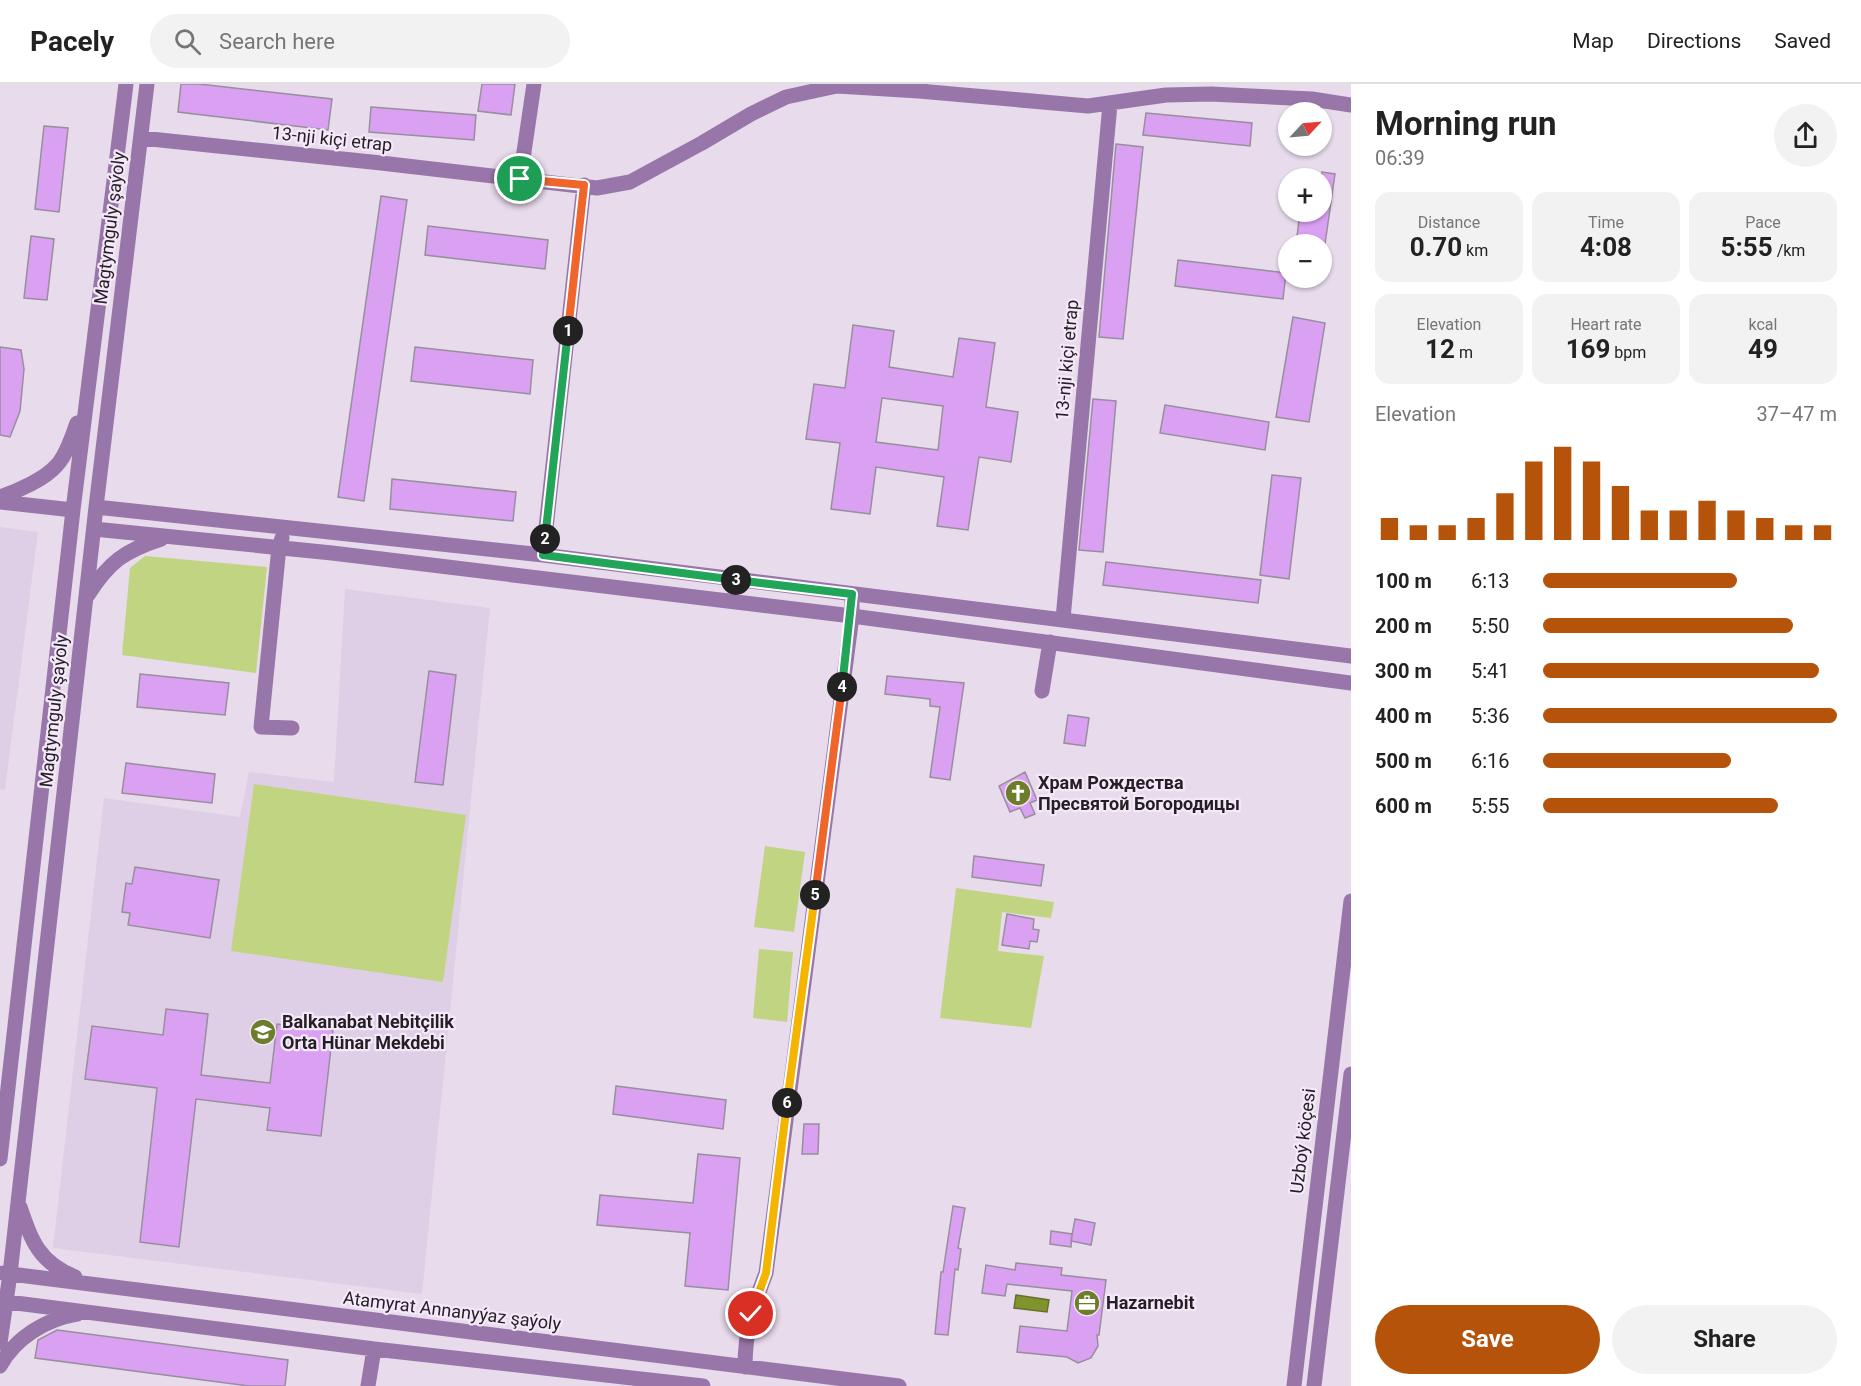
<!DOCTYPE html>
<meta charset="utf-8">
<style>
:root{--surface:#fff;--page:#f2f2f2;--text:#222;--muted:#767676;--line:#e0e0e0;--accent:#b45309}
body{margin:0;font-family:Roboto,sans-serif;background:var(--page);color:var(--text);height:100vh;display:flex;flex-direction:column;font-size:22px;white-space:nowrap}
*{box-sizing:border-box;margin:0}
p{font-size:20px;color:var(--muted)}
.icon{flex:none;width:33px;height:33px;fill:none;stroke:currentColor;stroke-width:2;stroke-linecap:round;stroke-linejoin:round}
.map{position:relative;flex:1;overflow:hidden}
.details{display:flex;flex-direction:column;background:var(--surface);width:510px}
.details>*{flex:none}
.needle{width:39px;rotate:64deg}
.fabs{position:absolute;left:1278px;top:18px;display:grid;gap:12px}
.fabs a{display:grid;place-items:center;width:54px;height:54px;border-radius:50%;background:var(--surface);box-shadow:0 2px 4px #0004;font-size:30px}
.pin{position:absolute;display:grid;place-items:center;width:51px;height:51px;color:#fff;margin:-26px;border:3px solid #fff;border-radius:50%;box-shadow:0 2px 6px #0007}
.km{position:absolute;width:30px;height:30px;margin:-15px;border-radius:50%;background:#222;color:#fff;font-size:16px;line-height:30px;text-align:center}
.round{display:grid;place-items:center;flex:none;width:63px;height:63px;border-radius:32px;background:var(--page)}
.headline{display:flex;align-items:center;justify-content:space-between;height:102px;padding:0 24px}
h1{font-size:33px;font-weight:700;line-height:45px}
.stats{display:grid;grid-template-columns:repeat(3,1fr);gap:9px;height:102px;padding:6px 24px}
.stats div{display:grid;align-content:center;border-radius:15px;background:var(--page);text-align:center}
.stats b{font-size:26px;font-weight:700}
.stats small{font-size:16px;font-weight:400}
.stats p{font-size:16px}
.chart{height:168px;padding:12px 24px}
.chart p{display:flex;justify-content:space-between}
.chart svg{width:100%;height:108px;margin-top:6px;stroke:var(--accent);stroke-width:6}
.cta{display:flex;gap:12px;margin-top:auto;padding:12px 24px}
.cta a{flex:1;height:69px;border-radius:36px;background:var(--accent);color:#fff;font-size:24px;font-weight:700;line-height:69px;text-align:center}
.cta a+a{background:var(--page);color:var(--text)}
ul{padding:0 24px;list-style:none;font-size:20px}
li{display:grid;grid-template-columns:96px 72px 1fr;align-items:center;height:45px}
li i{height:15px;border-radius:8px;background:var(--accent)}
header{display:flex;align-items:center;gap:36px;box-sizing:border-box;height:84px;padding:0 30px;background:var(--surface);border-bottom:2px solid var(--line)}
header strong{font-size:28px}
nav{display:flex;gap:33px;margin-inline-start:auto;font-size:21px}
.search{width:420px;height:54px;background:var(--page);display:flex;align-items:center;gap:15px;box-sizing:border-box;padding:0 21px;border-radius:33px;color:var(--muted);font-size:22px}
main{display:flex;flex:1;min-height:0}
.map>svg:first-child{display:block}
.built{fill:#dfcfe6}
.green{fill:#c1d482}
.water{fill:#80932d;stroke:#64702b;stroke-width:1.5}
.building{fill:#daa1f2;stroke:#988e9d;stroke-width:1.5;fill-rule:evenodd}
.lines{fill:none;stroke-linecap:round;stroke-linejoin:round}
.minor{stroke:#9976a9;stroke-width:15}
.split-1-casing{stroke:#fff;stroke-width:12}
.split-2-casing{stroke:#fff;stroke-width:12}
.split-3-casing{stroke:#fff;stroke-width:12}
.split-4-casing{stroke:#fff;stroke-width:12}
.split-5-casing{stroke:#fff;stroke-width:12}
.split-6-casing{stroke:#fff;stroke-width:12}
.split-7-casing{stroke:#fff;stroke-width:12}
.split-1{stroke:#f0652b;stroke-width:8}
.split-2{stroke:#22a559;stroke-width:8}
.split-3{stroke:#22a559;stroke-width:8}
.split-4{stroke:#22a559;stroke-width:8}
.split-5{stroke:#f0652b;stroke-width:8}
.split-6{stroke:#f5b400;stroke-width:8}
.split-7{stroke:#f5b400;stroke-width:8}
.labels{text-anchor:middle;stroke-width:4.5;stroke-linejoin:round;paint-order:stroke}
.street-label{font-size:18px;fill:#231f25;stroke:#f4e8f9}
.poi-label{font-size:18px;font-weight:bold;fill:#231f25;stroke:#f4e8f9;text-anchor:start}
</style>
<header>
<strong>Pacely</strong>
<div class="search"><svg class="icon" aria-label="search" viewBox="0 0 24 24"><circle cx="10" cy="10" r="6"/><path d="M15 15l6 6"/></svg>Search here</div>
<nav><a>Map</a><a>Directions</a><a>Saved</a></nav>
</header>
<main>
<div class="map">
<svg width="1351" height="1302" viewBox="0 0 1351 1302">
<rect width="100%" height="100%" fill="#e7dbec"/>
<path class="built" d="M0,443l38,5 -33,258 -5,-1z
M345,505l145,19 -68,686 -369,-46 51,-450 136,19 9,-45 85,10z"/>
<path class="green" d="M145,472l122,11 -11,106 -134,-18 8,-87z
M254,700l212,31 -23,167 -212,-31z
M765,762l40,6 -11,80 -40,-5z
M956,804l98,14 -3,16 -49,-6 -4,39 46,5 -13,72 -91,-10z
M759,865l34,3 -6,70 -34,-4z"/>
<path class="water" d="M1016,1211l33,5 -2,12 -33,-4z"/>
<path class="building" d="M181,0h18l133,15 -4,31 -150,-18z
M482,0h33l-4,31 -33,-4z
M371,23l105,8 -2,25 -105,-8z
M1146,29l106,10 -2,23 -107,-11z
M44,42l24,2 -9,84 -24,-3z
M1116,60l27,3 -20,192 -24,-2z
M1322,88l13,2 -10,70h-29l4,-32h22z
M381,112l26,4 -43,301 -26,-4z
M428,142l120,14 -3,29 -120,-14z
M31,152l23,3 -7,61 -23,-2z
M1178,176l108,13 -3,26 -108,-13z
M1293,233l32,6 -16,99 -33,-5z
M853,241l41,6 -5,36 64,10 6,-39 36,5 -9,64 32,5 -7,50 -32,-5 -11,73 -31,-4 7,-49 -68,-10 -6,47 -39,-5 9,-66 -34,-4 8,-55 31,4zM882,314l61,8 -5,44 -62,-8z
M0,263l21,3 3,19 -4,42 -10,26 -10,-2z
M415,263l118,13 -3,34 -119,-13z
M1093,315l23,2 -13,151 -24,-2z
M1165,321l104,17 -4,28 -105,-17z
M1272,391l29,3 -12,101 -29,-4z
M392,395l124,13 -3,29 -123,-12z
M1106,478l155,18 -3,23 -155,-18z
M429,587l27,4 -13,110 -28,-3z
M140,590l89,9 -4,32 -88,-8z
M887,592l77,7 -14,97 -20,-3 10,-70 -10,-1v-7l-45,-5z
M1068,631l21,3 -4,28 -21,-3z
M126,679l89,11 -3,29 -90,-10z
M1025,688l12,28 -7,3 5,11 -10,4 -5,-10 -10,4 -11,-26z
M974,772l70,9 -3,21 -69,-9z
M135,783l84,13 -9,58 -82,-13 2,-12 -8,-1 4,-29 6,1z
M1007,830l27,5 -1,10 6,1 -2,12 -7,-1 -1,8 -27,-4z
M166,925l42,5 -7,61 69,8 7,-59 56,6 -12,106 -54,-6 3,-22 -74,-9 -17,148 -39,-5 17,-154 -72,-9 7,-53 71,9z
M616,1002l110,14 -3,29 -110,-15z
M804,1040h15l-1,30h-16z
M698,1070l42,4 -12,132 -43,-4 5,-53 -93,-8 3,-30 93,8z
M953,1122l12,2 -7,40 3,1 -3,21 -3,-1 -7,66 -13,-1 6,-62h2z
M1075,1135l20,4 -4,22 -20,-4z
M1051,1147l21,3 -1,13 -21,-3z
M1016,1179l46,5 -1,7 45,5 -7,55h-2l1,11 -7,12 -13,5 -11,-6 -50,-5 3,-26 47,5 5,-40 -65,-7 -2,12 -23,-3 4,-28 29,5z
M57,1246l231,30 -3,26h-36l-214,-28 3,-18z"/>
<g class="lines">
<path class="minor" d="M837,0v2l82,5
M920,0l-1,7 169,15 78,-11 45,-1 101,5 39,6
M141,54l240,25 216,25 33,-6 72,-39 49,-29 35,-17 51,-11
M520,95l14,-95
M0,413c18,-6 45,-18 57,-32 10,-11 15,-29 20,-42
M0,418l73,8
M96,423l447,48 808,101
M94,445l238,24 520,63 499,67
M282,454l-3,9 -18,180 31,1
M543,471l41,-370
M88,511c21,-33 36,-44 73,-56
M1063,535l47,-515
M1042,607l8,-49
M0,1075l73,-649 53,-426
M20,1123c12,35 19,55 55,70
M3,1189l896,113
M0,1217l374,48 329,37
M0,1259l10,-69 86,-767 51,-423
M0,1282c15,-28 46,-47 77,-52
M745,1283c0,-37 8,-60 21,-94l86,-657v-22
M368,1302l6,-37
M1294,1302l57,-485
M1314,1302l37,-312"/>
</g>
<g class="lines">
<g class="split-1-casing">
<path id="split-1" d="M520,95l64,6 -16,146"/>
</g>
<g class="split-2-casing">
<path id="split-2" d="M545,455l23,-208"/>
</g>
<g class="split-3-casing">
<path id="split-3" d="M545,455l-2,16 193,25"/>
</g>
<g class="split-4-casing">
<path id="split-4" d="M736,496l116,14 -10,93"/>
</g>
<g class="split-5-casing">
<path id="split-5" d="M815,811l27,-208"/>
</g>
<g class="split-6-casing">
<path id="split-6" d="M787,1019l28,-208"/>
</g>
<g class="split-7-casing">
<path id="split-7" d="M751,1230l15,-41 21,-170"/>
</g>
<use href="#split-1" class="split-1"/>
<use href="#split-2" class="split-2"/>
<use href="#split-3" class="split-3"/>
<use href="#split-4" class="split-4"/>
<use href="#split-5" class="split-5"/>
<use href="#split-6" class="split-6"/>
<use href="#split-7" class="split-7"/>
</g>
<defs>
<g id="church-disc" transform="scale(1.35)"><circle r="9.5" fill="#6d7d2c" stroke="#f4e8f9"/><path d="M-1.2-6h2.4v3.5h3.3v2.4h-3.3V6h-2.4V-.1h-3.3v-2.4h3.3Z" fill="#fff"/></g>
<g id="university-disc" transform="scale(1.35)"><circle r="9.5" fill="#6d7d2c" stroke="#f4e8f9"/><path d="M0-5L7-2L0 1L-7-2ZM-4 1L0 2.5L4 1V4Q0 6-4 4Z" fill="#fff"/></g>
<g id="office-disc" transform="scale(1.35)"><circle r="9.5" fill="#6d7d2c" stroke="#f4e8f9"/><path d="M-6-3h4V-5.5h4V-3h4V5H-6ZM-1-4.5V-3h2v-1.5ZM-6 0V1H6V0Z" fill="#fff"/></g>
</defs>
<g fill-rule="evenodd">
<use href="#church-disc" x="1018" y="709"/>
<use href="#university-disc" x="263" y="948"/>
<use href="#office-disc" x="1087" y="1219"/>
</g>
<g class="labels">
<g class="street-label">
<text transform="translate(332 55) rotate(6)" y="6">13-nji kiçi etrap</text>
<text transform="translate(110 144) rotate(-83)" y="6">Magtymguly şaýoly</text>
<text transform="translate(1067 276) rotate(-85)" y="6">13-nji kiçi etrap</text>
<text transform="translate(54 627) rotate(-84)" y="6">Magtymguly şaýoly</text>
<text transform="translate(1303 1057) rotate(-83)" y="6">Uzboý köçesi</text>
<text transform="translate(452 1227) rotate(7)" y="6">Atamyrat Annanyýaz şaýoly</text>
</g>
<g class="poi-label">
<text x="1038" y="705">Храм Рождества<tspan x="1038" dy="21">Пресвятой Богородицы</tspan></text>
<text x="282" y="944">Balkanabat Nebitçilik<tspan x="282" dy="21">Orta Hünar Mekdebi</tspan></text>
<text x="1106" y="1225">Hazarnebit</text>
</g>
</g>
</svg>
<div class="fabs">
<a><svg class="needle" viewBox="-14 -14 28 28"><path d="M0-13l5 13h-10z" fill="#e53935"/><path d="M0 13l5-13h-10z" fill="#767676"/></svg></a>
<a>+</a>
<a>−</a>
</div>
<div class="pin" style="left:520px;top:95px;background:#1e9e55"><svg class="icon" aria-label="arrive" viewBox="0 0 24 24"><path d="M6 21V4h12l-3 4 3 4H6"/></svg></div>
<div class="pin" style="left:751px;top:1230px;background:#d93025"><svg class="icon" aria-label="check" viewBox="0 0 24 24"><path d="M5 12l5 5 9-10"/></svg></div>
<b class="km" style="left:568px;top:247px">1</b>
<b class="km" style="left:545px;top:455px">2</b>
<b class="km" style="left:736px;top:496px">3</b>
<b class="km" style="left:842px;top:603px">4</b>
<b class="km" style="left:815px;top:811px">5</b>
<b class="km" style="left:787px;top:1019px">6</b>
</div>
<section class="details">
<div class="headline"><div><h1>Morning run</h1><p>06:39</p></div><a class="round"><svg class="icon" aria-label="share" viewBox="0 0 24 24"><path d="M12 15V3M7 8l5-5 5 5M5 13v7h14v-7"/></svg></a></div>
<div class="stats">
<div><p>Distance</p><b>0.70<small> km</small></b></div>
<div><p>Time</p><b>4:08</b></div>
<div><p>Pace</p><b>5:55<small> /km</small></b></div>
</div>
<div class="stats">
<div><p>Elevation</p><b>12<small> m</small></b></div>
<div><p>Heart rate</p><b>169<small> bpm</small></b></div>
<div><p>kcal</p><b>49</b></div>
</div>
<div class="chart"><p><span>Elevation</span>37–47 m</p>
<svg viewBox="0 0 160 44" preserveAspectRatio="none"><path d="M5 44V35M15 44V38M25 44V38M35 44V35M45 44V25M55 44V12M65 44V6M75 44V12M85 44V22M95 44V32M105 44V32M115 44V28M125 44V32M135 44V35M145 44V38M155 44V38"/></svg>
</div>
<ul>
<li><b>100 m</b>6:13<i style="width:66%"></i></li>
<li><b>200 m</b>5:50<i style="width:85%"></i></li>
<li><b>300 m</b>5:41<i style="width:94%"></i></li>
<li><b>400 m</b>5:36<i style="width:100%"></i></li>
<li><b>500 m</b>6:16<i style="width:64%"></i></li>
<li><b>600 m</b>5:55<i style="width:80%"></i></li>
</ul>
<div class="cta"><a>Save</a><a>Share</a></div>
</section>
</main>
